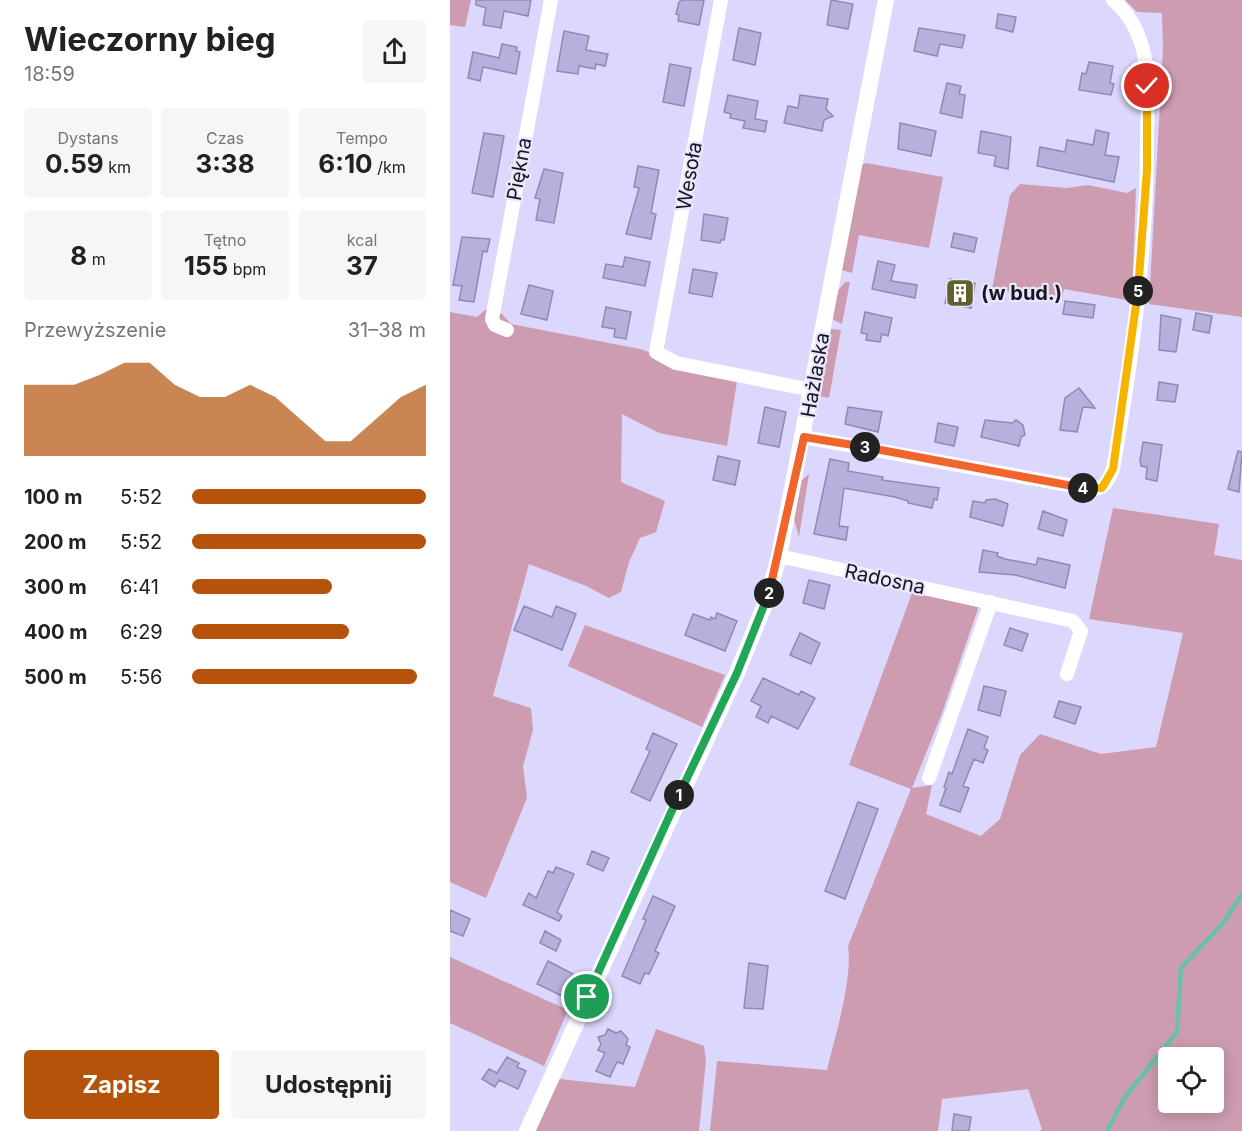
<!DOCTYPE html>
<html lang="pl">
<meta charset="utf-8">
<style>
:root{--surface:#fff;--page:#f6f6f6;--text:#222;--muted:#767676;--accent:#b45309}
body{margin:0;font-family:Inter,sans-serif;background:var(--page);color:var(--text);height:100vh;display:flex;flex-direction:column;font-size:22px;white-space:nowrap}
*{box-sizing:border-box;margin:0}
p{font-size:20px;color:var(--muted)}
.icon{flex:none;width:33px;height:33px;fill:none;stroke:currentColor;stroke-width:2;stroke-linecap:round;stroke-linejoin:round}
.map{position:relative;flex:1;overflow:hidden}
.details{display:flex;flex-direction:column;background:var(--surface);width:450px}
.details>*{flex:none}
.fabs{position:absolute;left:708px;top:1047px;display:grid;gap:12px}
.fabs a{display:grid;place-items:center;width:66px;height:66px;border-radius:6px;background:var(--surface);box-shadow:0 3px 15px #0003;font-size:30px}
.pin{position:absolute;display:grid;place-items:center;width:51px;height:51px;color:#fff;margin:-26px;border:3px solid #fff;border-radius:50%;box-shadow:0 2px 6px #0007}
.km{position:absolute;width:30px;height:30px;margin:-15px;border-radius:50%;background:#222;color:#fff;font-size:16px;line-height:30px;text-align:center}
.round{display:grid;place-items:center;flex:none;width:63px;height:63px;border-radius:6px;background:var(--page)}
.overview{display:flex;align-items:center;justify-content:space-between;height:102px;padding:0 24px}
h1{font-size:33px;font-weight:700;line-height:45px}
.stats{display:grid;grid-template-columns:repeat(3,1fr);gap:9px;height:102px;padding:6px 24px}
.stats div{display:grid;align-content:center;border-radius:6px;background:var(--page);text-align:center}
.stats b{font-size:26px;font-weight:700}
.stats small{font-size:16px;font-weight:400}
.stats p{font-size:16px}
.chart{height:168px;padding:12px 24px}
.chart p{display:flex;justify-content:space-between}
.chart svg{width:100%;height:108px;margin-top:6px;fill:var(--accent);opacity:.7}
.cta{display:flex;gap:12px;margin-top:auto;padding:12px 24px}
.cta a{flex:1;height:69px;border-radius:6px;background:var(--accent);color:#fff;font-size:24px;font-weight:700;line-height:69px;text-align:center}
.cta a+a{background:var(--page);color:var(--text)}
ul{padding:0 24px;list-style:none;font-size:20px}
li{display:grid;grid-template-columns:96px 72px 1fr;align-items:center;height:45px}
li i{height:15px;border-radius:8px;background:var(--accent)}
main{display:flex;flex:1;min-height:0}
.map>svg:first-child{display:block}
.green{fill:#cd9cb1;fill-rule:evenodd}
.lines{fill:none;stroke-linecap:round;stroke-linejoin:round}
.stream{stroke:#68c2a6;stroke-width:4.5}
.building{fill:#b6b0dc;stroke:#9089b3;stroke-width:1.5}
.minor{stroke:#fff;stroke-width:14}
.tertiary{stroke:#fff;stroke-width:16}
.split-1-casing{stroke:#fff;stroke-width:12}
.split-2-casing{stroke:#fff;stroke-width:12}
.split-3-casing{stroke:#fff;stroke-width:12}
.split-4-casing{stroke:#fff;stroke-width:12}
.split-5-casing{stroke:#fff;stroke-width:12}
.split-6-casing{stroke:#fff;stroke-width:12}
.split-1{stroke:#22a559;stroke-width:8}
.split-2{stroke:#22a559;stroke-width:8}
.split-3{stroke:#f0652b;stroke-width:8}
.split-4{stroke:#f0652b;stroke-width:8}
.split-5{stroke:#f5b400;stroke-width:8}
.split-6{stroke:#f5b400;stroke-width:8}
.labels{text-anchor:middle;stroke-width:4.5;stroke-linejoin:round;paint-order:stroke}
.street-label{font-size:20px;fill:#171424;stroke:#e9e7f9}
.poi-label{font-size:20px;font-weight:bold;fill:#171424;stroke:#e9e7f9;text-anchor:start}
</style>
<main>
<section class="details">
<div class="overview"><div><h1>Wieczorny bieg</h1><p>18:59</p></div><a class="round"><svg class="icon" aria-label="share" viewBox="0 0 24 24"><path d="M12 15V3M7 8l5-5 5 5M5 13v7h14v-7"/></svg></a></div>
<div class="stats">
<div><p>Dystans</p><b>0.59<small> km</small></b></div>
<div><p>Czas</p><b>3:38</b></div>
<div><p>Tempo</p><b>6:10<small> /km</small></b></div>
</div>
<div class="stats">
<div><b>8<small> m</small></b></div>
<div><p>Tętno</p><b>155<small> bpm</small></b></div>
<div><p>kcal</p><b>37</b></div>
</div>
<div class="chart"><p><span>Przewyższenie</span>31–38 m</p>
<svg viewBox="0 0 160 44" preserveAspectRatio="none"><path d="M0 44V15L10 15L20 15L30 11L40 6L50 6L60 15L70 20L80 20L90 15L100 20L110 29L120 38L130 38L140 29L150 20L160 15V44z"/></svg>
</div>
<ul>
<li><b>100 m</b>5:52<i style="width:100%"></i></li>
<li><b>200 m</b>5:52<i style="width:100%"></i></li>
<li><b>300 m</b>6:41<i style="width:60%"></i></li>
<li><b>400 m</b>6:29<i style="width:67%"></i></li>
<li><b>500 m</b>5:56<i style="width:96%"></i></li>
</ul>
<div class="cta"><a>Zapisz</a><a>Udostępnij</a></div>
</section>
<div class="map">
<svg width="792" height="1131" viewBox="0 0 792 1131">
<rect width="100%" height="100%" fill="#dcd7fc"/>
<path class="green" d="M0,0h21l-6,27 -15,-2z
M675,0h117v317l-93,-13 14,-255 -1,-36 -25,-1z
M416,163l77,14 -14,71 -70,-13 -7,38 -11,-3 20,-105z
M570,184l47,4 21,-3 39,8 9,-5 -4,113 -68,-12 -2,11 -70,-11 18,-94z
M395,282h5l-8,42 -10,-5 4,-26z
M36,309l16,5 9,10 129,25 97,32 -10,65 -68,-13 -37,-19 -1,68 44,19 -9,31 -16,6 -11,24 -8,30 -12,6 -23,-12 -57,-22 -36,132 38,12 2,22 -10,36 4,32 -41,100 -36,-16v-570l27,5z
M382,329l9,1 -12,68 -9,-2 -2,-4 11,-61z
M359,474l-10,63 -5,-18 7,-38z
M663,508l106,16 -5,31 28,5v571h-203l3,-2 -14,-40 -86,10 -4,32h-228l7,-70 110,9c8,-33 26,-92 21,-124l63,-157 -62,-24 63,-172 56,8 11,5 -38,110 -29,72 20,-3 -6,29 55,22 19,-17 20,-64 20,-21 61,20 55,-7 27,-114 -94,-14zM718,1058h46v44h-46z
M135,625l140,50 -23,52 -134,-61z
M0,957l118,53 -24,56 -94,-43z
M206,1029l48,17 2,14 -7,71h-164l24,-52 76,8z"/>
<g class="lines">
<path class="stream" d="M657,1131l18,-34 52,-65 4,-64 42,-45 19,-29"/>
</g>
<path class="building" d="M26,0h55l-3,16 -24,-5 -3,17 -18,-3 3,-17 -10,-3z
M232,0h22l-5,25 -21,-4 1,-6 -3,-1 3,-12z
M381,0l22,4 -5,25 -21,-4z
M548,14l18,3 -3,15 -17,-4z
M289,28l22,5 -6,32 -22,-5z
M469,28l46,7 -3,13 -22,-4 -3,12 -23,-5z
M114,31l25,5 -3,14 22,4 -3,12 -9,-2 -1,5 -16,-3 -1,8 -21,-3z
M52,44l15,3 -1,4 4,1 -4,22 -33,-7 -3,14 -12,-3 5,-26 26,6z
M639,62l24,4 -3,17 4,1 -3,11 -32,-5 3,-17 4,1z
M220,64l21,4 -7,38 -21,-4z
M497,83l14,3 -2,8 6,1 -3,23 -22,-5z
M278,95l30,6 -3,18 12,2 -2,11 -22,-4 2,-7 -15,-3 1,-4 -7,-2z
M350,95l28,4 -2,10 7,7 -9,4 -2,11 -38,-8 4,-17 10,2z
M450,123l36,8 -5,25 -33,-7z
M646,130l13,3 -4,22 14,2 -5,25 -77,-16 3,-19 25,5 2,-12 26,5z
M531,131l30,6 -3,32 -14,-3 2,-10 -18,-3z
M34,133l20,3 -11,61 -21,-4z
M188,166l21,4 -8,43 5,1 -5,25 -25,-5 13,-46 -5,-1z
M94,169l19,4 -9,50 -18,-3 4,-21 -5,-1z
M254,214l24,4 -4,22h-3l-1,3 -19,-3z
M504,233l23,5 -3,14 -23,-5z
M12,237l28,2 -3,13 -4,-1 -9,51 -15,-2 3,-14 -9,-1z
M175,257l25,5 -5,24 -42,-8 3,-14 17,3z
M428,261l17,4 -4,16 26,4 -2,13 -43,-9z
M243,269l24,4 -5,24 -23,-4z
M500,279l25,4 -4,25 -26,-5z
M79,285l24,6 -6,29 -26,-6z
M615,301l30,4 -2,13 -30,-4z
M156,307l25,5 -5,27 -12,-2 1,-8 -13,-2z
M415,312l27,6 -4,18 -6,-2 -2,8 -14,-2 1,-6 -6,-1z
M746,313l16,3 -3,17 -16,-3z
M711,315l20,4 -5,33 -17,-2z
M709,382l19,3 -3,17 -18,-2z
M629,388l16,20 -12,-1 -6,25 -17,-2 5,-32z
M315,407l21,5 -7,35 -21,-4z
M398,407l34,5 -4,20 -33,-8z
M535,420l27,3 4,-3 7,5 2,10 -4,2 -2,9 -38,-9z
M488,423l20,4 -4,19 -19,-4z
M693,442l19,3 -5,36 -11,-2 1,-12 -6,-1 -1,-5z
M788,451l4,1 -3,40 -11,-3z
M268,456l22,5 -5,24 -22,-5z
M380,459l19,4 -1,8 35,6 -1,3 57,8 -2,12 -3,-1 -2,9 -24,-5v-2l-13,-4 -51,-9 -5,38 9,1 -2,13 -32,-6z
M545,499l13,5 -5,22 -33,-9 3,-16 12,2 1,-3z
M593,511l24,9 -4,16 -25,-7z
M533,550l15,3 -1,3 8,3 31,6 2,-7 32,7 -5,23 -50,-13 -36,-3z
M359,580l21,5 -6,24 -21,-6z
M74,606l28,11 4,-11 20,8 -14,36 -48,-20z
M267,613l20,8 -12,30 -40,-16 8,-21 17,6 1,-3 4,2z
M560,628l18,6 -6,17 -18,-6z
M350,633l20,10 -9,21 -21,-9z
M313,678l36,17 2,-4 14,7 -17,31 -27,-13 -3,7 -12,-6 5,-11 -10,-5z
M534,686l22,5 -6,25 -22,-6z
M609,701l22,6 -6,17 -21,-7z
M518,729l20,8 -4,11 4,2 -5,13 -9,-4 -11,27 6,2 -9,24 -20,-7 6,-17 -2,-1 5,-15 3,2z
M203,733l24,11 -27,57 -19,-9 19,-41 -4,-2z
M408,802l20,7 -33,90 -20,-8z
M142,851l17,7 -6,13 -16,-7z
M106,867l18,7 -17,38 5,4 -3,5 -36,-16 6,-12 7,5 12,-27 5,2z
M203,896l22,10 -20,45 4,2 -10,21 -4,-1 -5,11 -18,-8 24,-56 -3,-1z
M0,910l20,9 -7,17 -13,-5z
M95,931l16,9 -5,11 -16,-8z
M98,961l25,13 -11,22 -25,-12z
M299,963l19,3 -5,43 -19,-1z
M158,1029l8,4 5,-2 7,8 -2,6 4,2 -7,17 -6,-2 -7,15 -14,-6 9,-18 -7,-3 3,-6 -3,-7 7,-2z
M57,1057l12,6 -2,4 9,4 -8,18 -19,-9 -4,7 -13,-8 7,-10 8,4z
M504,1114l17,3 -2,14h-17z"/>
<g class="lines">
<path class="minor" d="M271,0l-65,352 20,11 136,27
M57,330l-12,-5 -3,-6 59,-319
M354,437l286,52c14,1 18,-8 23,-20 19,-108 34,-218 34,-328 0,-28 3,-59 -3,-87 -5,-22 -14,-40 -31,-54
M329,556l294,65 8,10 -14,43
M479,778l62,-176"/>
<path class="tertiary" d="M77,1131l210,-458 30,-74 12,-43 107,-556"/>
</g>
<g class="lines">
<g class="split-1-casing">
<path id="split-1" d="M137,997l92,-202"/>
</g>
<g class="split-2-casing">
<path id="split-2" d="M229,795l58,-122 32,-80"/>
</g>
<g class="split-3-casing">
<path id="split-3" d="M319,593l35,-156 61,10"/>
</g>
<g class="split-4-casing">
<path id="split-4" d="M415,447l218,41"/>
</g>
<g class="split-5-casing">
<path id="split-5" d="M633,488h19l11,-19 25,-178"/>
</g>
<g class="split-6-casing">
<path id="split-6" d="M688,291l9,-121v-84"/>
</g>
<use href="#split-1" class="split-1"/>
<use href="#split-2" class="split-2"/>
<use href="#split-3" class="split-3"/>
<use href="#split-4" class="split-4"/>
<use href="#split-5" class="split-5"/>
<use href="#split-6" class="split-6"/>
</g>
<defs>
<g id="building-square" transform="scale(1.5)"><rect x="-9" y="-9" width="18" height="18" rx="4" fill="#5e602e" stroke="#e9e7f9"/><path d="M-4-6H4V6H1V3H-1V6H-4ZM-2.5-4.3h1.7v1.8h-1.7ZM.8-4.3h1.7v1.8H.8ZM-2.5-1h1.7V.8h-1.7ZM.8-1h1.7V.8H.8Z" fill="#fff"/></g>
</defs>
<g fill-rule="evenodd">
<use href="#building-square" x="510" y="293"/>
</g>
<g class="labels">
<g class="street-label">
<text transform="translate(69 169) rotate(-80)" y="7">Piękna</text>
<text transform="translate(239 176) rotate(-80)" y="7">Wesoła</text>
<text transform="translate(365 375) rotate(-80)" y="7">Hażlaska</text>
<text transform="translate(435 579) rotate(12)" y="7">Radosna</text>
</g>
<g class="poi-label">
<text x="531" y="300">(w bud.)</text>
</g>
</g>
</svg>
<div class="fabs">
<a><svg class="icon" aria-label="locate" viewBox="0 0 24 24"><circle cx="12" cy="12" r="6"/><path d="M12 2v4M12 18v4M2 12h4M18 12h4"/></svg></a>
</div>
<div class="pin" style="left:137px;top:997px;background:#1e9e55"><svg class="icon" aria-label="arrive" viewBox="0 0 24 24"><path d="M6 21V4h12l-3 4 3 4H6"/></svg></div>
<div class="pin" style="left:697px;top:86px;background:#d93025"><svg class="icon" aria-label="check" viewBox="0 0 24 24"><path d="M5 12l5 5 9-10"/></svg></div>
<b class="km" style="left:229px;top:795px">1</b>
<b class="km" style="left:319px;top:593px">2</b>
<b class="km" style="left:415px;top:447px">3</b>
<b class="km" style="left:633px;top:488px">4</b>
<b class="km" style="left:688px;top:291px">5</b>
</div>
</main>
